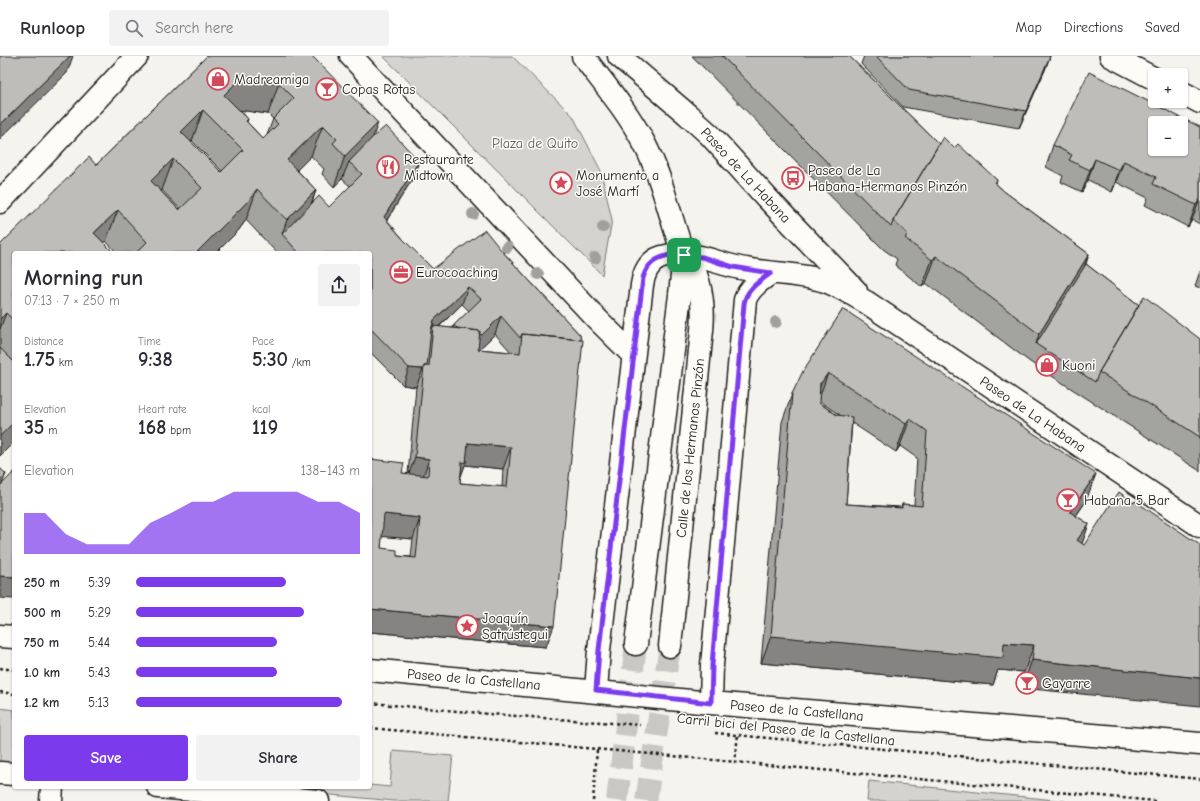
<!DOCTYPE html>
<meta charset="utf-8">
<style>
:root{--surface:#fff;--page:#f2f2f3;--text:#2b2b33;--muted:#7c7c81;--line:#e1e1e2;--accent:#7c3aed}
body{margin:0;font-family:"Comic Neue",sans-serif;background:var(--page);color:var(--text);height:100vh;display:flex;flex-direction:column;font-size:15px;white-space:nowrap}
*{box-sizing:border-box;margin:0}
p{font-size:13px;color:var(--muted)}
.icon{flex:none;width:22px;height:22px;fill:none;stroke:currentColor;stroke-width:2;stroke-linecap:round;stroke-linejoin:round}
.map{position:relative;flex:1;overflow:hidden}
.details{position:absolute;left:12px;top:195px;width:360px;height:538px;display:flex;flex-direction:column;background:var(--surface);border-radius:4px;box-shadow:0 1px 3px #0004}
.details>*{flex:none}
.fabs{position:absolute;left:1148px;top:12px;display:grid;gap:8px}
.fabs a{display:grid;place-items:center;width:40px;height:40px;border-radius:4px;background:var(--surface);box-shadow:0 1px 3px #0004;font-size:20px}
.pin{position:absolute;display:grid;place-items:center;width:34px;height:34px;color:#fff;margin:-17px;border-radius:8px;box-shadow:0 2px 6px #0006}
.round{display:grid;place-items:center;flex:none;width:42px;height:42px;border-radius:4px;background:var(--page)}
.overview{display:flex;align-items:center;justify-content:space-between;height:68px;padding:0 12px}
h1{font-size:22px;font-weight:700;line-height:30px}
.metrics{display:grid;grid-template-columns:repeat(3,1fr);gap:6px;height:68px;padding:4px 12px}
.metrics div{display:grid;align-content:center}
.metrics b{font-size:20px;font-weight:700}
.metrics small{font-size:11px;font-weight:400}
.metrics p{font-size:11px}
.chart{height:112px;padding:8px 12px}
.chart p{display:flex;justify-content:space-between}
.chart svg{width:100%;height:72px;margin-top:4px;fill:var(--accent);opacity:.7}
.action{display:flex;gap:8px;margin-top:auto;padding:8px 12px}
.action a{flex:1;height:46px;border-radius:4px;background:var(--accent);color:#fff;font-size:16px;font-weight:700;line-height:46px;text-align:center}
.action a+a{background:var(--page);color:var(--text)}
ul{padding:0 12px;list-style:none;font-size:13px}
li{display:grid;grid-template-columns:64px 48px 1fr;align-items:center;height:30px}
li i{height:10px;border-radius:5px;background:var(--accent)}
header{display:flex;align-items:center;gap:24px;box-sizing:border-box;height:56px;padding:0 20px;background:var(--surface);border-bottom:1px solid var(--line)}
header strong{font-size:19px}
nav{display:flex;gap:22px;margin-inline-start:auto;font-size:14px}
.search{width:280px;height:36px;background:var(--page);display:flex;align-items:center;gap:10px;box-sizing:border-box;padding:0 14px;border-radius:4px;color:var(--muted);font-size:15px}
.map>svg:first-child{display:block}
.green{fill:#d4d3cf;stroke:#787876}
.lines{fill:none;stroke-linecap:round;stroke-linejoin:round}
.minor-tunnel{stroke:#c9c8c4;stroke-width:22;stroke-dasharray:22 11;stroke-linecap:butt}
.minor-casing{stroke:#1c1c1c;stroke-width:25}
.path{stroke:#1c1c1c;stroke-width:2.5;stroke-dasharray:3 3;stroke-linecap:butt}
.minor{stroke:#fdfcf7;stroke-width:22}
.tree{fill:#a0a09d}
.wall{fill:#a3a3a0;stroke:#1c1c1c;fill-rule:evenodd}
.shaded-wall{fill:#858482;stroke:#1c1c1c}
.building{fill:#bebdba;stroke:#1c1c1c;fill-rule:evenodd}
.route-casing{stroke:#fff;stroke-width:8}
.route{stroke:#7c3aed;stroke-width:5}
.labels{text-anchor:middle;stroke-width:3;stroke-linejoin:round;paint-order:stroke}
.poi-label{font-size:14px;fill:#1c1c1c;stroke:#fdfcf7;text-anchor:start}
.park-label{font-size:14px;fill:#5c5c5b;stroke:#fdfcf7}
.street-label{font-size:14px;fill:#1c1c1c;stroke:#fdfcf7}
</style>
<header>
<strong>Runloop</strong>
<div class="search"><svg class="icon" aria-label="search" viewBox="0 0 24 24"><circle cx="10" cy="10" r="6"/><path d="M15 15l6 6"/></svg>Search here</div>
<nav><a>Map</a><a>Directions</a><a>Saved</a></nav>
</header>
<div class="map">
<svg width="1200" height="745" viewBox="0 0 1200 745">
<rect width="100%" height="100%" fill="#f4f3ee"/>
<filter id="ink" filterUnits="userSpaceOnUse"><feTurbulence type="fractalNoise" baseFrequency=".025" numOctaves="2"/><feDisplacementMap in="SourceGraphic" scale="8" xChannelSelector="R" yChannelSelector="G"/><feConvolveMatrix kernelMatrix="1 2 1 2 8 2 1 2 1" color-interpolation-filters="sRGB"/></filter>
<g filter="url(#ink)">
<path class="green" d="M383,0h129l61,60 28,55 11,49 -10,55z
M0,652l14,2v55l-14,-2z
M393,695l60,5 -5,45h-54l-147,-14h123v-2l20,2z
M869,725l196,20h-198z"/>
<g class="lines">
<path class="minor-tunnel" d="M617,745l19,-157
M646,745l24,-155"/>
<g class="minor-casing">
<path id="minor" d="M351,0l246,263 36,36
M583,0c21,28 45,56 61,87 18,34 26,74 39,110 2,5 7,9 10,15 9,18 11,42 9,62l-32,316
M619,0l69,59 22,20 57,63 89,93
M1111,0l44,23
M1181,36l19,10
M0,146l137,-146
M0,580l14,1
M636,588l44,-349 4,-40
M370,614l341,33 489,41
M596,635l3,-41 43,-365c2,-13 7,-24 20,-28 29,-9 56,8 84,12 26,5 53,4 79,12 14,5 28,14 41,21l334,224
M711,647l1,-38 33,-365c4,-12 16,-20 26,-27
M0,717l14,1
M158,731l160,14
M51,745l1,-14"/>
</g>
<path class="path" d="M0,612l14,2
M0,636l14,2
M370,647l120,11 150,11
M370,672l785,73
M715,677l485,46
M735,707l3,-30
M593,745l4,-51"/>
<use href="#minor" class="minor"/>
</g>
<g class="tree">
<circle cx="473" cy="158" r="6"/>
<circle cx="603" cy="171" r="6"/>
<circle cx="507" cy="191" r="6"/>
<circle cx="595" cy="202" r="6"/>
<circle cx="538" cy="218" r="6"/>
<circle cx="776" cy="266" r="6"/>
</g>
<path class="wall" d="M207,0h105l61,81 40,41 -26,42 16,19 30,30 68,-19 79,85 -34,312 -176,-15v-173l32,14 6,1 8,-87 -13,-2 -33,-33v-99h-93l-31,-33 -8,11 -22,22h-99l-11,-12 -92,12v189l-14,14v-211l96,-80zM240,54l28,4 5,5 -6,16 -4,4 -16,-17 1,-3zM192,85l30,30 -1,1 -30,-30zM311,100l13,13 -2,5 12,13 8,-8 8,7 -21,21 -17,-4 4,-13 -19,-20zM162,134l18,19 -1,1 -18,-19zM462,248l7,7 -15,14 -1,3 -14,-1zM495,278l16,18 -32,-3zM465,409l38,4 -1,18 -42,-4v-4zM382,480l31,3 -2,18 -14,-1 -16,-8z
M692,0h157l90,88 15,4 43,32 -1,4 9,8 84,62 -3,10 53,41 61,34v132l-170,-109 -104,-79 -4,4 -27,-22 2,-6 -14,-10z
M864,0h186l-5,14 -26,58 -116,-21 -42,-43z
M1200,71v97l-8,-4 -4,7 -43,-22 3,-7 -32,-16 -4,10 -24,-12 -6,12 -21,-10 2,-6 -17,-9 7,-22z
M1200,215v17l-5,-2z
M843,253l243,192 -10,15 13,8 -7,19 -60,145 2,-16 -26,-2 -5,15 -232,-22 21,-241 10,-28zM819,345l21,14h-3l-18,-12zM852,367l44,29 4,-6 17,12 -3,47 -12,-1 -1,3 -55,-3z"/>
<path class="shaded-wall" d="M70,0h3l-6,17 -67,66v-14z
M1050,0l-5,14 -26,58 7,-17z
M241,22l38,5 -11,31 -38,-5 -6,-14z
M203,54l-11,31 -19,19 -11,30 -22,22 11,-31 30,-49z
M378,67l-11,31 -18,8 -7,17 -8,8 11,-31z
M323,69l-12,31 -35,35 11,-31z
M1095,103l-7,21 -6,12 8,-22z
M419,105l-6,17 -35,56 6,-17z
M1124,105l-8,21 -4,10 7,-22z
M257,133l-11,31 -8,11 -22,22h-20z
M316,134l-11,31 -23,13 5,-14z
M1200,143l-8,21 -4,7 8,-22z
M118,154l-12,31 -12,12v-20z
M1089,198l-10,27 -43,63 3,-10z
M936,200l-10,27 -4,4 10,-27z
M468,231l-6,17 -30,29 1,-7 1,-6z
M6,257l-6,16v-10z
M501,260l-6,18 -19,18 -20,-1z
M409,312l14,1 -7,18 -13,-2z
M828,317l-10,28 -7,10 10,-28z
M910,363l-10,27 -4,6 10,-28z
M14,366v20l-14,14v-20z
M468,387l43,4 -8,22 -38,-4 -7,19 2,-20z
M415,401l14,2 -7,21 -15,-1z
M6,418l-6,15v-9z
M1096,418l-10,27 -26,38 10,-27z
M384,458l36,4 -7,21 -37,-3z
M1089,468l-10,28 -2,-12z
M0,520l14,1v22l-14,-1z
M370,553l184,17 -8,21 -176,-15z
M771,580l233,7 30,2 -10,27 -26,-2 -5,15 -232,-22z
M1032,604l168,18v28l-178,-18z"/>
<path class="building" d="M0,0h70l-70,69z
M207,0h105l66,67 -33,33 -12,-13 4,-4 -14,-14 -36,35 29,30 -29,30 -30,-31 -8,11 -53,53h-60l11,-11 -29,-32 -24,23 20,20h-100v68l-8,-8 -6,6v-74l89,-88 7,8zM241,22l38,5 15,15 -21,21 5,5 -15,15 -17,-18 2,-2 -24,-24zM203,54l40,40 -22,22 -40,-40zM173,103l29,29 -23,22 -28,-29z
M722,0h127l90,88 -46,77 -2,6z
M876,0h174l-24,55 -117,-21z
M1089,16l111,55v72l-4,6 -43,-21 3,-7 -32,-16 -5,9 -24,-11 -5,11 -21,-10 3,-5 -19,-10zM1155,67h26v26h-26z
M386,70l33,35 -35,56 19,22 30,30 52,-39 16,20 79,85 1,5 -59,-6 -2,4 -19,-22 -19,19 -3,-1 1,-3 -23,-3 -3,-3 27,-26 -13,-12 -34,33 -3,10 -4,36h-3l-1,3 -14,-1 -39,-40v-75h-71l-17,-19 37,-38 10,11 33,-33 -13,-12 24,-25z
M943,81l11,11 4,-4 39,36 -2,3 10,9 84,62 -50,80 -103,-78 -4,4 -27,-22 3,-4 -15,-13z
M1086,208l53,41 -40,67 -4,10 -59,-38z
M1144,240l56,43v98l-101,-65z
M843,253l253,165 -26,38 19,12 -12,16 7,5 35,-53 15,11 1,-2 65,44v133l-168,-18 2,-15 -30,-2 -1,15 -232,-22 21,-242 11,-23zM828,317l78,51 4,-5 17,12 -5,75 -20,-2v4l-56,-4 6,-87 -15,-2 -18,-12 1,-20h1z
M433,270l47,5 -2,18 42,4 2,-19 61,6 -29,286 -184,-17v-150l34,4 -2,10 26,3 1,-17 -14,-2 9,-91h5zM468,387l43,4 -4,40 -47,-4 2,-21 4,1zM384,458l36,4 -4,40 -19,-2v-6l-16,-2z
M0,292l13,13 1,-1v62l-14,14z
M0,412l6,6 -6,6z
M14,416v105l-14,-1v-90z"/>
</g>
<g class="lines" filter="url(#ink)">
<g class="route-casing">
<path id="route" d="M670,199l32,2 31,10 38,6c-11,8 -25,16 -27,31l-32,361 -1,38 -115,-13 3,-40 44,-372c4,-14 13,-20 27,-23z"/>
</g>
<use href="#route" class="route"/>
</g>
<defs>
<g id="shop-ring" transform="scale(1.15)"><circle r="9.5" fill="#fdfcf7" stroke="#d1495b" stroke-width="1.5"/><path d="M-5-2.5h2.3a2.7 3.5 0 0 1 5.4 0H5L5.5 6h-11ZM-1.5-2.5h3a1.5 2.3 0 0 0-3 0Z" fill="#d1495b"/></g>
<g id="bar-ring" transform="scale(1.15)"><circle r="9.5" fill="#fdfcf7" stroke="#d1495b" stroke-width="1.5"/><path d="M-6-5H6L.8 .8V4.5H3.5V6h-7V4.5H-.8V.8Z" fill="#d1495b"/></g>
<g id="restaurant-ring" transform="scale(1.15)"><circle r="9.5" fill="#fdfcf7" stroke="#d1495b" stroke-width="1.5"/><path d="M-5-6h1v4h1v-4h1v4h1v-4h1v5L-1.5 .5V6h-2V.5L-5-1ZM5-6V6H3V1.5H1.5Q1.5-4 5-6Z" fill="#d1495b"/></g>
<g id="bus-ring" transform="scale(1.15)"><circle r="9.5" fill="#fdfcf7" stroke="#d1495b" stroke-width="1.5"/><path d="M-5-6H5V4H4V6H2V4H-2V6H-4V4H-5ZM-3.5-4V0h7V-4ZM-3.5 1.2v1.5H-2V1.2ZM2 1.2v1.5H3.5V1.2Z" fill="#d1495b"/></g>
<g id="sight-ring" transform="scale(1.15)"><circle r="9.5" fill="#fdfcf7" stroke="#d1495b" stroke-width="1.5"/><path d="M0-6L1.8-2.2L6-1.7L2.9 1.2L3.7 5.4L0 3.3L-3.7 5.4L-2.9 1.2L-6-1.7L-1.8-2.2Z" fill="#d1495b"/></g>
<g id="office-ring" transform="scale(1.15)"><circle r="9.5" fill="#fdfcf7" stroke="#d1495b" stroke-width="1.5"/><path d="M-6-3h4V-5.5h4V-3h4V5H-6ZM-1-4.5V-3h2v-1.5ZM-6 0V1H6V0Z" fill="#d1495b"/></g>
</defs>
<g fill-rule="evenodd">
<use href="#shop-ring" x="218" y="23"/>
<use href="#bar-ring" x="327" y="33"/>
<use href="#restaurant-ring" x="388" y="111"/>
<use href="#bus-ring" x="793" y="122"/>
<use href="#sight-ring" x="561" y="127"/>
<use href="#office-ring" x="401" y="216"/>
<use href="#shop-ring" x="1047" y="309"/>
<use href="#bar-ring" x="1068" y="444"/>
<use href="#sight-ring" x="467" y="570"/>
<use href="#bar-ring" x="1027" y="627"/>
</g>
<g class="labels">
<g class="poi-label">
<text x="234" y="28">Madreamiga</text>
<text x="342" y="38">Copas Rotas</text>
<text x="404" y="108">Restaurante<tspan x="404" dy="16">Midtown</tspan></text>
<text x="808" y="119">Paseo de La<tspan x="808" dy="16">Habana-Hermanos Pinzón</tspan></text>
<text x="576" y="124">Monumento a<tspan x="576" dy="16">José Martí</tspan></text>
<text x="416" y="221">Eurocoaching</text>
<text x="1062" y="314">Kuoni</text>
<text x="1084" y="449">Habana 5 Bar</text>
<text x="482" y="567">Joaquín<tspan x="482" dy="16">Satrústegui</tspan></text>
<text x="1042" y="632">Gayarre</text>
</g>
<g class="park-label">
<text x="535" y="92">Plaza de Quito</text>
</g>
<g class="street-label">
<text transform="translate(746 119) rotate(47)" y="5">Paseo de La Habana</text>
<text transform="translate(1033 358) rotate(34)" y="5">Paseo de La Habana</text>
<text transform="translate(690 392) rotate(-84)" y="5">Calle de los Hermanos Pinzón</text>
<text transform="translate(474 623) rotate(5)" y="5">Paseo de la Castellana</text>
<text transform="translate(797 654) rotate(5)" y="5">Paseo de la Castellana</text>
<text transform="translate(786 673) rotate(6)" y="5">Carril bici del Paseo de la Castellana</text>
</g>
</g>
</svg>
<div class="fabs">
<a>+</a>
<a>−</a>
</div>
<div class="pin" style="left:684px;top:199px;background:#1e9e55"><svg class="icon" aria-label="arrive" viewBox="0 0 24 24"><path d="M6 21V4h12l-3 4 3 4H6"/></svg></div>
<section class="details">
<div class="overview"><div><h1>Morning run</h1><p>07:13 · 7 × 250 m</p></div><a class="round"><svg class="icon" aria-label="share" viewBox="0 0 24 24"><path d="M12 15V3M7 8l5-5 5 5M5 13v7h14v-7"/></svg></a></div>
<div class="metrics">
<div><p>Distance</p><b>1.75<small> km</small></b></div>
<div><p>Time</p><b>9:38</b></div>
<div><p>Pace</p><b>5:30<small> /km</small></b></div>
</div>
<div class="metrics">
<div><p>Elevation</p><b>35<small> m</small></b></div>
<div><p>Heart rate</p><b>168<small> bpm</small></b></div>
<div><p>kcal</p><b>119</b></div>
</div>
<div class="chart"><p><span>Elevation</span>138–143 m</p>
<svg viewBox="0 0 160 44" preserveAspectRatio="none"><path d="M0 44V19L10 19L20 32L30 38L40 38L50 38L60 25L70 19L80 12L90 12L100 6L110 6L120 6L130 6L140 12L150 12L160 19V44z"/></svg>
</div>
<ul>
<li><b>250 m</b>5:39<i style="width:67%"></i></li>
<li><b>500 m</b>5:29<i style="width:75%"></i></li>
<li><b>750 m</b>5:44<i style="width:63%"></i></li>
<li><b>1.0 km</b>5:43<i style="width:63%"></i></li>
<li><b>1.2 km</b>5:13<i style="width:92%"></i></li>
</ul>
<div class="action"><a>Save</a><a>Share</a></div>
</section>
</div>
